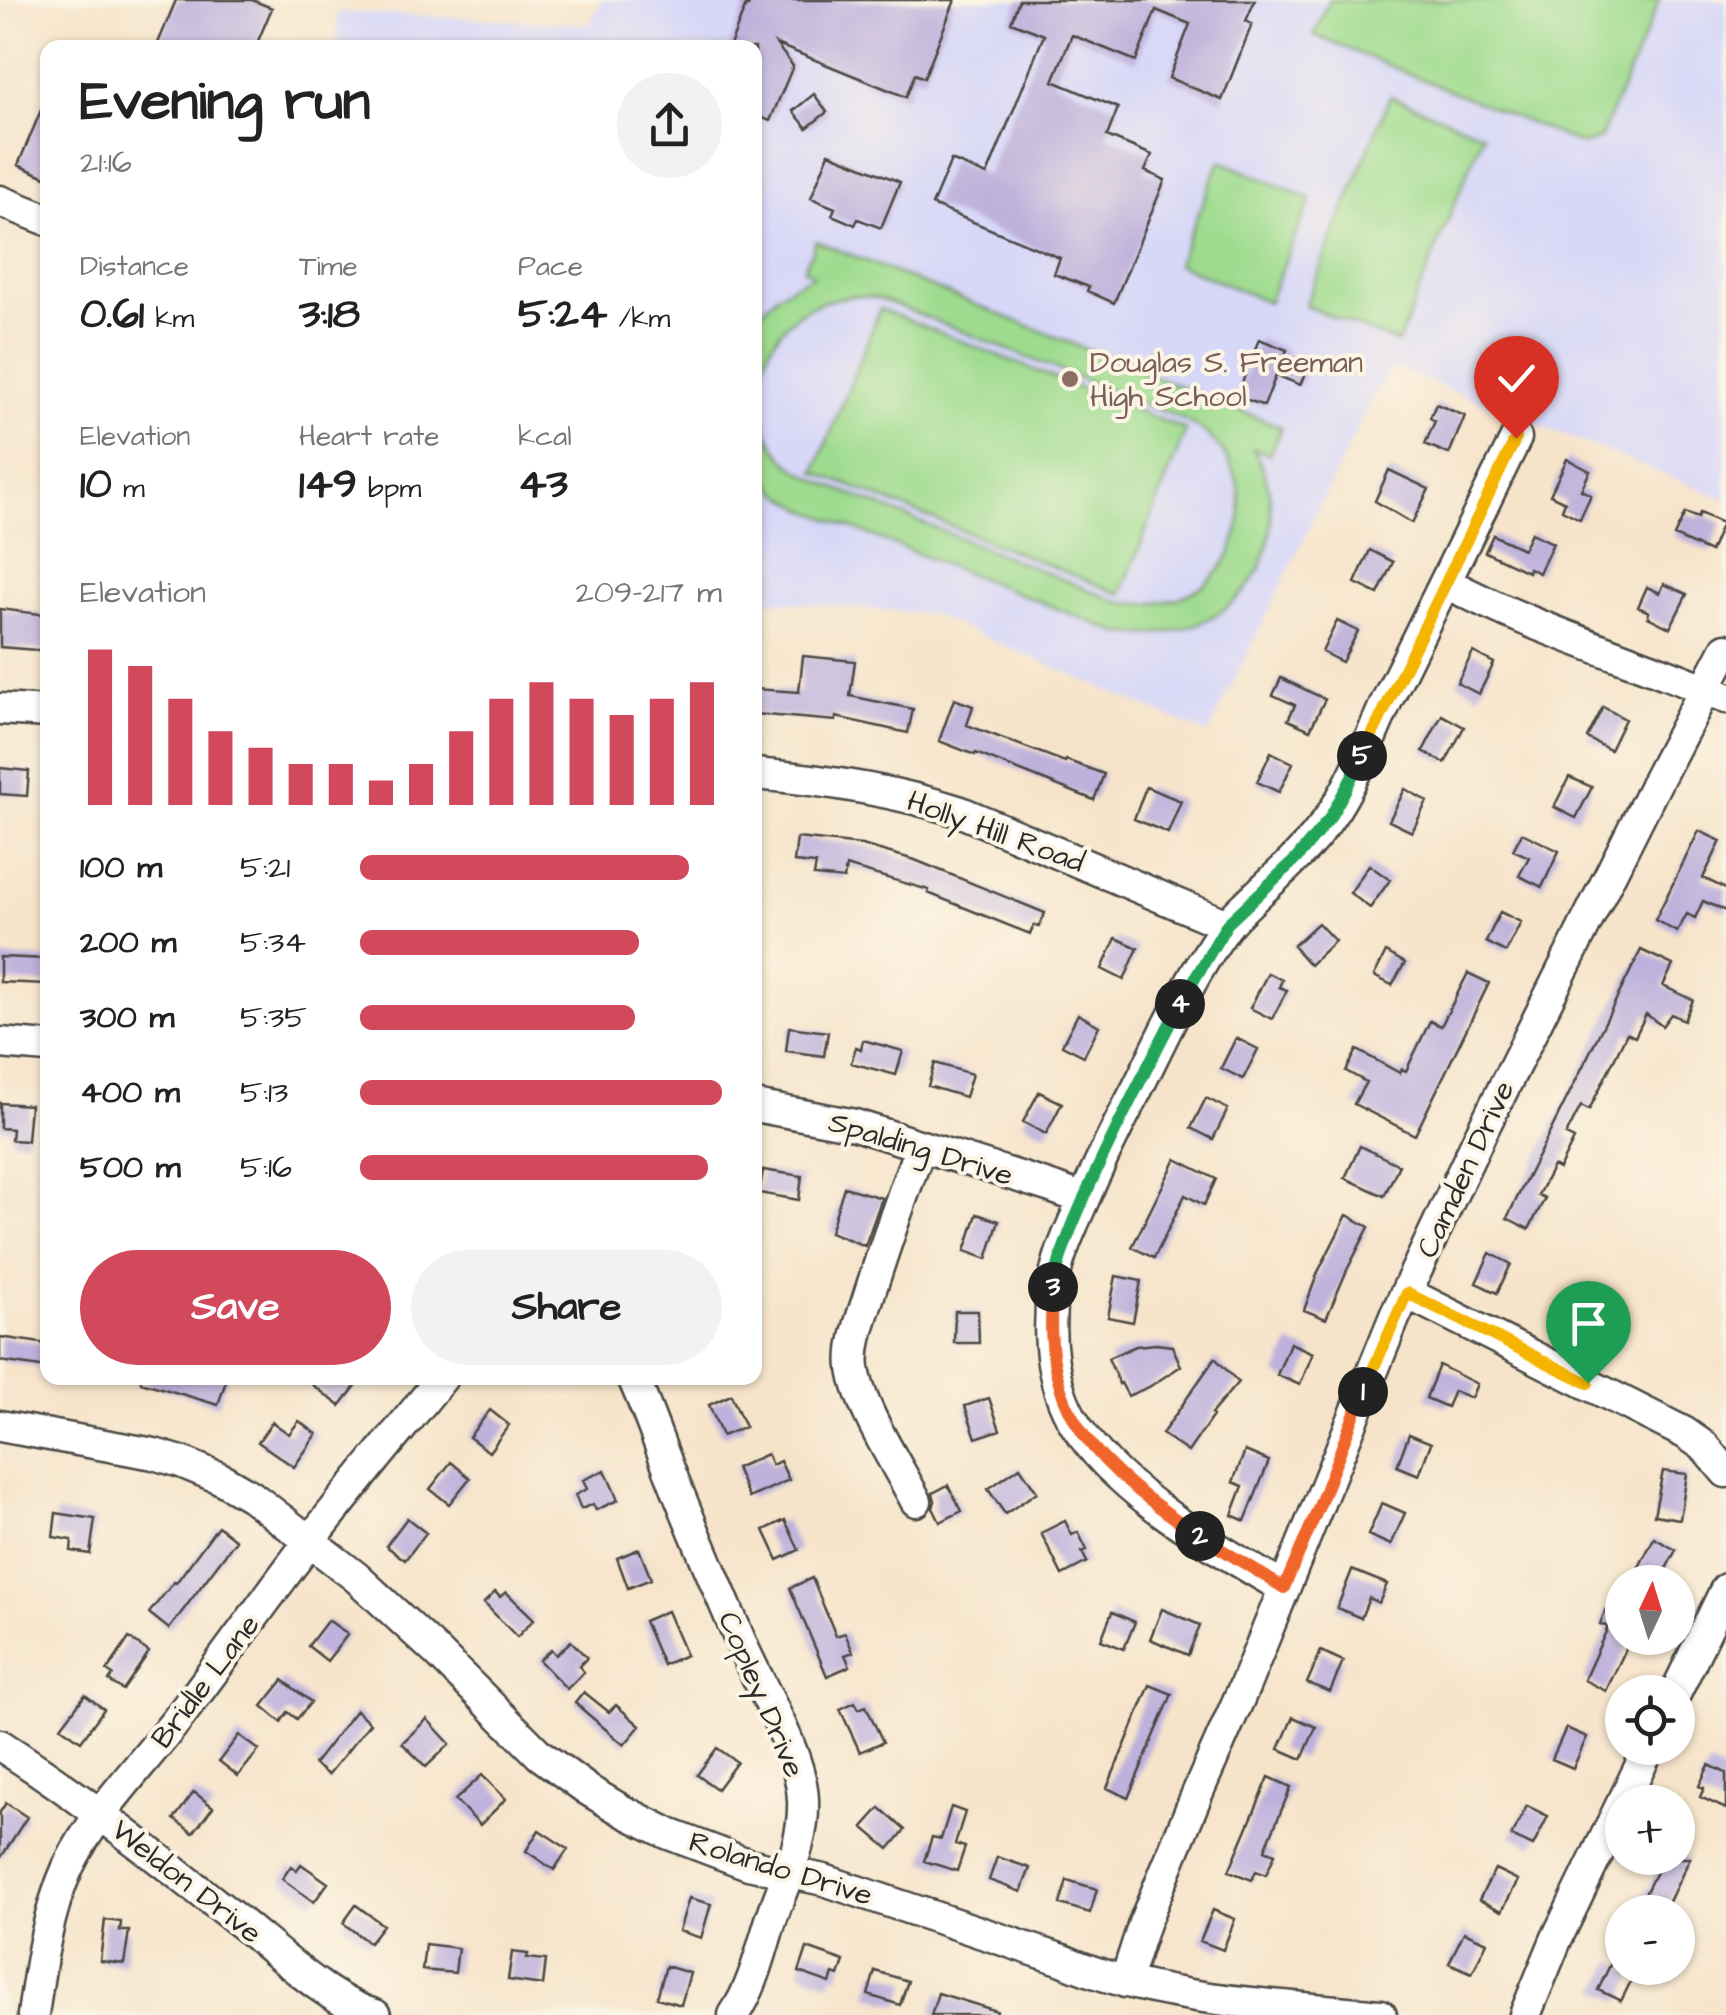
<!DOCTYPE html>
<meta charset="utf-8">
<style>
:root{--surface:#fff;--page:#f2f2f2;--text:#222;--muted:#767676;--accent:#d1495b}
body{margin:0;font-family:"Architects Daughter",sans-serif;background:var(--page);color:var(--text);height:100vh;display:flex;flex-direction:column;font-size:38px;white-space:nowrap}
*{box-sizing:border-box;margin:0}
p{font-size:32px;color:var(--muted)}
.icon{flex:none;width:55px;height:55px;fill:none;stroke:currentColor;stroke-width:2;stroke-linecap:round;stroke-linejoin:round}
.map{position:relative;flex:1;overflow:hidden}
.details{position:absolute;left:40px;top:40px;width:722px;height:1345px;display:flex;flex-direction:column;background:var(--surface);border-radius:20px;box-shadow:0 2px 8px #0004}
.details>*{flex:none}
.needle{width:65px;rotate:4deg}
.tools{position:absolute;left:1605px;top:1565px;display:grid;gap:20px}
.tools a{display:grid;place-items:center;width:90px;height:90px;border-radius:50%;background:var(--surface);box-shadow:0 2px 8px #0004;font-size:50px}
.pin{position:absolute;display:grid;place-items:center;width:85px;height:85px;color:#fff;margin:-102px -42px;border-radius:50% 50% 50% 0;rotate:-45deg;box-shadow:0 0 10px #0007}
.pin .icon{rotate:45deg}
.km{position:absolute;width:50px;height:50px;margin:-25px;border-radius:50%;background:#222;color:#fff;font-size:28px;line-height:50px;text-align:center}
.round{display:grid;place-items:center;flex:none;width:105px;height:105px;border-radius:52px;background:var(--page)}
.headline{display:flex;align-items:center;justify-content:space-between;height:170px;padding:0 40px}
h1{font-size:55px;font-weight:800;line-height:75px}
.stats{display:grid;grid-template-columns:repeat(3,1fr);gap:15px;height:170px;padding:10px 40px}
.stats div{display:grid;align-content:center}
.stats b{font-size:42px;font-weight:800}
.stats small{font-size:28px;font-weight:400}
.stats p{font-size:28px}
.chart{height:280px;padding:20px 40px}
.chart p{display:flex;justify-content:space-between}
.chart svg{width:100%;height:180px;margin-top:10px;stroke:var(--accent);stroke-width:6}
.cta{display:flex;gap:20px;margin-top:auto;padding:20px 40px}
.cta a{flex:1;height:115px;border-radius:60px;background:var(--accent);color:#fff;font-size:40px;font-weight:800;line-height:115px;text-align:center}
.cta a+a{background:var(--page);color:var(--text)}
ul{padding:0 40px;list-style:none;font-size:32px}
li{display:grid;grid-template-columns:160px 120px 1fr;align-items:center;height:75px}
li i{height:25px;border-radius:12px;background:var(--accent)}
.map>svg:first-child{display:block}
.built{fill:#d7d7f8}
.green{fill:#9fdb8f;stroke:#65835d;stroke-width:2.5;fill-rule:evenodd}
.building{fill:#beb1dc}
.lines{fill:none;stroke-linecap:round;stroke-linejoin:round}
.minor-casing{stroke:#494743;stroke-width:35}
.minor{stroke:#fff;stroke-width:30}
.split-1-casing{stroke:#fff;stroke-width:20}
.split-2-casing{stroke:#fff;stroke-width:20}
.split-3-casing{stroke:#fff;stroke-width:20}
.split-4-casing{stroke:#fff;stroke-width:20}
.split-5-casing{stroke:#fff;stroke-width:20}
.split-6-casing{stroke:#fff;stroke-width:20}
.split-1{stroke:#f5b400;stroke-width:12}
.split-2{stroke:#f0652b;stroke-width:12}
.split-3{stroke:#f0652b;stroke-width:12}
.split-4{stroke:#22a559;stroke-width:12}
.split-5{stroke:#22a559;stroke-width:12}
.split-6{stroke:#f5b400;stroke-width:12}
.education-dot{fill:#8d6e63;stroke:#fcf5e5;stroke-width:4}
.labels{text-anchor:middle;stroke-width:8;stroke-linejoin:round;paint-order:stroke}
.education-label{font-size:30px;fill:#785e54;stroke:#fcf5e5;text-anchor:start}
.street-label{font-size:30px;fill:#2b2b2b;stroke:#fcf5e5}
</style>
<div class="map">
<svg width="1726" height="2015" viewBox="0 0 1726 2015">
<rect width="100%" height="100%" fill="#fcf5e5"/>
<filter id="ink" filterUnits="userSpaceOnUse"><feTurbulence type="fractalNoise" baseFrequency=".01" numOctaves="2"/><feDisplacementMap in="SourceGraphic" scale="20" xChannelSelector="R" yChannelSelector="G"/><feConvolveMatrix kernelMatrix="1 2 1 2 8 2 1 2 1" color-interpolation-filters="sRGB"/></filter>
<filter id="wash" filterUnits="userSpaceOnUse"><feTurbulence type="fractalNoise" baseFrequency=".0048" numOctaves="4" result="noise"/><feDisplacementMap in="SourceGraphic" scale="40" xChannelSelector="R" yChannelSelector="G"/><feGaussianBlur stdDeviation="2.25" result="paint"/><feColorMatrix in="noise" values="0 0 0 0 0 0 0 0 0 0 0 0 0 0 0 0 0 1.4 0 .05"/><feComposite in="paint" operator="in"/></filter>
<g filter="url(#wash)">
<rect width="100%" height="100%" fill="#f6e4ca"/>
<path class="built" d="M601,0h1125v499l-333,-132 -17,24 -168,343 -276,-120 -177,-15v-551l-418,-1v-35l253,12z"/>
<path class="green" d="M1329,0h331l-60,139 -17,6 -269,-110z
M1390,96l93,38 -85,209 -93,-37z
M1220,161l91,38 -43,103 -91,-38z
M816,241l465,186 -11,27 -17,-5c12,20 18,43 18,67 0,84 -76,127 -152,117l-313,-123 -24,-15 -27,-25v-152l24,-25 35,-18 -10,-6zM856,296l17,1 15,5 284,113c10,4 20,8 28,14 17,12 29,30 36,49 5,15 6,31 3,46 -9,61 -64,88 -120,78l-296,-119c-12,-6 -24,-11 -34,-20 -43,-40 -38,-112 7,-147 17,-14 39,-18 60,-20z
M880,309l306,121 -65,164 -306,-122z"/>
<g id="blocks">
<path class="building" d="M176,0h76l20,8 -17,40h-99z
M751,0h204l-31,78 -9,-4 -9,23 -130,-53 17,22 -23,55 -15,-6v-67h-26l17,-43 2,1z
M1019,0h236l-9,21 6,3 -30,76 -53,-22 21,-54 -34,-14 -20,51 -64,-26 -19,46 65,27 -11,28 45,19 -7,16 20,9 -51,123 -27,-12 2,-4 -35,-13 6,-16 -128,-53 19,-45 36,15 57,-140 -33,-13z
M814,94l13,18 -20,16 -14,-17z
M47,96h1v82l-30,-13z
M829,153l71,29 -19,46 -23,-9 -3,6 -23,-10 3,-7 -24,-10z
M1259,339l28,11 -2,5 25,8 -10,22 -24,-10 -12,31 -27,-10z
M1436,404l29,12 -16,38 -24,-10 10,-23 -5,-3z
M1567,459l23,12 -9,19 10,5 -11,24 -18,-9 3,-8 -15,-7z
M1389,470l40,19 -17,34 -37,-22z
M1685,513l13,5 2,-5 22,10 -12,29 -36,-16z
M1531,533l22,10 -14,30 -10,-5 -1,4 -43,-20 8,-17 30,14z
M1370,550l23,12 -15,32 -23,-11z
M1664,584l23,10 -17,34 -22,-11 1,-5 -11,-5 9,-20 13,6z
M0,609l48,6v36l-48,-4z
M1337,621l21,10 -16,31 -20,-10z
M1473,652l21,11 -15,31 -22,-11z
M803,656l52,5 -5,35 63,13 -5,24 -72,-16v4l-81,-7v-25l44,3z
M1281,678l44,21 -15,31 -22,-10 7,-15 -22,-10z
M954,699l19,7 -6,19 98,37 1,-2 38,14 -10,26 -118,-47 -1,2 -36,-14z
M1603,707l22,12 -15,31 -23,-12z
M1442,715l22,12 -19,36 -22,-12z
M1271,752l22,11 -14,29 -22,-10z
M0,768l29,3 -2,25 -27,-2z
M1569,777l23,10 -16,31 -22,-11z
M1146,787l35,14 -13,32 -34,-14z
M1405,789l22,12 -15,31 -23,-11z
M1699,831l22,10 -18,37 23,11v22l-23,-10 -8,17 -8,-4 -10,18 -22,-12z
M1522,833l37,18 -17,36 -23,-11 10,-19 -16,-7z
M797,838l65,7 53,15 130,53 -6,14 -5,-2 -4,9 -102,-41 1,-3 -83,-24 -2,13 -30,-3 2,-12 -22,-2z
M1369,865l21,15 -20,28 -20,-15z
M1500,912l21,10 -15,30 -20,-10z
M1318,923l17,18 -25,24 -17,-19z
M1116,938l22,10 -14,32 -22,-11z
M1641,950l32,15 -10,21 30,14 -9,20 -13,-6 -9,12 -16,-12 -11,23 -8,-4 -38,77 -8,-4 -15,29 8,4 -15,30 -6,-3 -15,29 7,3 -16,31 -22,-11z
M1386,952l19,11 -13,22 -18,-9z
M0,957l48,2v25l-48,-2z
M1268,973l14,7 -3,7 8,3 -15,29 -22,-11z
M1468,973l21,10 -74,152 -61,-31 12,-22 -20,-11 11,-21 43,23 2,-4 4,2 24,-50 11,5z
M1078,1014l21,12 -15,30 -22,-11z
M789,1027l39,5 -4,24 -38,-5z
M1236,1038l22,11 -15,30 -22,-11z
M863,1040l40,11 -7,24 -45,-12 5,-16 5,2z
M935,1063l37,11 -7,23 -37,-11z
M1039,1092l23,11 -16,31 -23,-12z
M1206,1098l22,11 -15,30 -22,-11z
M0,1103l30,2 -3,36 -16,-1 1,-11 -12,-1z
M1360,1146l39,19 -15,31 -39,-18z
M1176,1159l40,20 -12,26 -19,-10 -31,63 -22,-11z
M763,1170l39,6 -3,24 -40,-7z
M844,1187l38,11 -17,48 -35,-14z
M977,1214l22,7 -12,38 -22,-8z
M1347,1215l22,12 -22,43 -21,49 -22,-9 14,-38z
M1490,1253l21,11 -14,29 -21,-10z
M1116,1276l25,5 -8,41 -25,-5z
M955,1311h23l1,32h-25z
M0,1337l48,7v24l-48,-7z
M1290,1343l23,10 -13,32 -23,-10z
M1156,1344l16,2 9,20 -32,21 -21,9 -7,-13 -2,1 -11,-26 28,-12z
M1215,1358l23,24 -27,32 2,2 -25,36 -26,-18z
M1439,1365l38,19 -6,14 -17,-7 -7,16 -21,-9z
M141,1378h86l-9,27 -77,-23z
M304,1378h58l-22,28z
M731,1395l14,32 -23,9 -13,-31z
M989,1398l11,32 -24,8 -11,-32z
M490,1410l19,15 -20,27 -20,-15z
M299,1421l18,13 -23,33 -36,-25 14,-20 17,12z
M1409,1434l22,9 -12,32 -22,-9z
M1245,1451l24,10 -24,60 -13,-6 11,-29 -10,-4z
M767,1454l5,11 8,-4 9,19 -40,18 -13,-30z
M451,1462l19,16 -21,26 -19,-15z
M1020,1467l17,25 -32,22 -17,-25z
M605,1470l13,30 -22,10 -3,-6 -12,5 -6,-14 12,-6 -4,-9z
M1663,1471l24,3 -7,45 -26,-4z
M948,1485l14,26 -22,11 -7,-14 2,-7 -2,-8z
M1382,1503l23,10 -14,32 -23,-10z
M56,1513l39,6 -5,35 -19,-3 1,-11 -19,-3z
M407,1518l19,15 -21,27 -19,-14z
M785,1520l14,30 -21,10 -14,-30z
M1065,1521l7,14 6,-3 9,18 -5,2 5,10 -25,13 -21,-42z
M218,1526l18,14 -67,89 -20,-16 25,-31 2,1z
M1654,1538l22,12 -16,30 -22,-11z
M639,1549l12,30 -23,9 -11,-30z
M1352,1570l35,14 -8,19 -10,-5 -8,20 -24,-10z
M812,1578l24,58 9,-3 8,19 -8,3 5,11 -23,10 -37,-88z
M495,1592l5,5 6,-5 28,27 -17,18 -33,-34z
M1622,1595v43h9l-25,53 -22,-11 24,-53 -8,-3 6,-15 8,4z
M1162,1609l38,16 -12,30 -38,-16z
M667,1611l19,44 -23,10 -19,-44z
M1112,1612l23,10 -11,27 -23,-9z
M328,1620l20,14 -21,27 -19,-15z
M129,1638l20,14 -26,38 -14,-9 4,-6 -6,-4z
M571,1641l16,17 -8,8 5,6 -17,17 -28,-29 12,-11 5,6z
M1321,1651l22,10 -13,31 -23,-9z
M283,1680l28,22 -14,17 -9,-7 -7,10 -19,-16z
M1150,1685l22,9 -44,104 -21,-10z
M584,1692l25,20 7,-7 24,21 -16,19 -49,-42z
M85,1695l19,14 -23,32 -20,-14z
M855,1702l4,7 7,-3 17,36 -23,10 -20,-43z
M356,1710l14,13 -42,52 -14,-11z
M1293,1717l23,10 -14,32 -23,-10z
M427,1719l23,25 -24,23 -24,-24z
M1566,1728l21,9 -14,31 -21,-9z
M239,1735l20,15 -21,26 -19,-15z
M717,1748l20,14 -20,27 -20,-14z
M1709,1765l17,8v36l-26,-12 4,-9 -5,-2z
M482,1775l24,24 -26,26 -25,-25z
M1269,1777l22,10 -26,63 10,4 -9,21 -10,-4 -4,9 -23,-9z
M194,1792l19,15 -20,26 -19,-14z
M6,1803l21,14 -27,42v-47z
M1527,1806l21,10 -15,30 -22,-10z
M951,1807l14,5 -10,32 10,3 -8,24 -33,-10 8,-24 9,2z
M880,1808l25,22 -16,19 -26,-22z
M539,1830l29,19 -14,21 -28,-19z
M997,1857l33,11 -9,24 -32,-12z
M1663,1858h27l-26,54h-28z
M301,1864l27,19 -14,19 -32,-23 9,-13 6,4z
M1495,1869l23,11 -16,31 -23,-11z
M1067,1880l30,9 -7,24 -30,-9z
M689,1898l22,6 -10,34 -22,-7z
M356,1905l27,20 -14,18 -26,-20z
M1213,1910l22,9 -12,31 -23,-9z
M105,1920l16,2 -1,9h9l-5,33 -24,-3z
M1464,1932l23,10 -15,31 -23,-10z
M425,1944l33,4 -3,25 -33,-3z
M807,1948l37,13 -5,15 -6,-2 -3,9 -31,-11z
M512,1952l16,2 -1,4 19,2 -3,25 -35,-5z
M1612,1961l10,4v3l14,3 -15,30 -23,-11z
M666,1966l24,7 -9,32 -24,-7z
M875,1971l33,10 -8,24 -32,-10z
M938,1993l59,18 -1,4h-65z"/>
</g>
</g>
<g filter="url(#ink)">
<use href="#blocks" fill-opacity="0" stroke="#494743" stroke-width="2.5"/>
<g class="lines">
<g class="minor-casing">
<path id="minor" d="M0,201l48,19
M1445,582c90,48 188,76 281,116
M0,709l48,3
M755,774c70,6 138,16 206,38l266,113
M0,1043l48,4
M755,1106l100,19 193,61 36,13
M1407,1293l278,140 20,14 21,25
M633,1378c14,30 24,60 36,91 23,59 48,117 73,176 18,42 60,110 61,155 2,45 -20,82 -33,123 -10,32 -17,64 -36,92
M0,1426l154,28 27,8 39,16 31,18 105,81 81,75 103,103 48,35 35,21 46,23 79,30 76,16 239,80c91,41 218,45 318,55
M916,1501c-19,-37 -57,-94 -62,-133 -3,-25 9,-53 16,-76 16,-49 32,-98 51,-146
M1284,1588c-68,-40 -157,-90 -203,-155 -30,-41 -35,-96 -28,-145 3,-27 15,-53 26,-78 18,-42 38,-83 59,-123 27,-54 52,-110 87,-159 10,-14 25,-26 37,-38 24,-22 49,-45 67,-72 26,-37 41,-81 60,-122 42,-86 85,-172 127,-258
M1676,1692l50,-103
M0,1745c85,54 162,117 242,179 37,30 88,78 133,91
M1623,1802l26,-54
M1125,1982l19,-59 53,-129 48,-109 150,-369 85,-181 174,-348 72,-138
M33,2015c7,-50 14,-101 35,-148 26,-54 71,-99 108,-146 47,-61 90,-123 137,-184 42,-54 86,-106 129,-159
M1525,2015l31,-75 66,-137"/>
</g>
<use href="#minor" class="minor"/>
</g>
</g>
<g class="lines" filter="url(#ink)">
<g class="split-1-casing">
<path id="split-1" d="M1363,1392l44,-99 181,90"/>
</g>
<g class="split-2-casing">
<path id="split-2" d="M1200,1536l84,52 34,-79 45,-117"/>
</g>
<g class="split-3-casing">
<path id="split-3" d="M1053,1287c-14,131 47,180 147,249"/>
</g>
<g class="split-4-casing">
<path id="split-4" d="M1053,1287c8,-38 24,-73 40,-109 27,-59 57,-116 87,-174"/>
</g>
<g class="split-5-casing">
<path id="split-5" d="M1180,1004l47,-80 69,-65 33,-40 19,-34 14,-29"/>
</g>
<g class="split-6-casing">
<path id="split-6" d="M1362,756l154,-318"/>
</g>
<use href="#split-1" class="split-1"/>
<use href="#split-2" class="split-2"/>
<use href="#split-3" class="split-3"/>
<use href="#split-4" class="split-4"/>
<use href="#split-5" class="split-5"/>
<use href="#split-6" class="split-6"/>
</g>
<circle class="education-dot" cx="1070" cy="379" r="10"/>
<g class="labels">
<g class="education-label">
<text x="1090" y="372">Douglas S. Freeman<tspan x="1090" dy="34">High School</tspan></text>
</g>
<g class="street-label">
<text transform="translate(996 831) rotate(20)" y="10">Holly Hill Road</text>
<text transform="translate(921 1148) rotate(17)" y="10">Spalding Drive</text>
<text transform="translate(1465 1169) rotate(-65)" y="10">Camden Drive</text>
<text transform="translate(205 1681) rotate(-53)" y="10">Bridle Lane</text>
<text transform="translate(762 1694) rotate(67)" y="10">Copley Drive</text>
<text transform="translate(781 1868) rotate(17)" y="10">Rolando Drive</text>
<text transform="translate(187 1881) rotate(38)" y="10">Weldon Drive</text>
</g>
</g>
</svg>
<div class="tools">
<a><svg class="needle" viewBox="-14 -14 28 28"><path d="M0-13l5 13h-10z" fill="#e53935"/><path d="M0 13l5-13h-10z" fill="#767676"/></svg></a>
<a><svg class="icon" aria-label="locate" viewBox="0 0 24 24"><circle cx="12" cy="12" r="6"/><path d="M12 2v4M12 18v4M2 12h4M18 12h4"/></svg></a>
<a>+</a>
<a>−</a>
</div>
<div class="pin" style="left:1588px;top:1383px;background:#1e9e55"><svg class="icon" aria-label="arrive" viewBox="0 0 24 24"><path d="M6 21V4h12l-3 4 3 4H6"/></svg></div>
<div class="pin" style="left:1516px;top:438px;background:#d93025"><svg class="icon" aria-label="check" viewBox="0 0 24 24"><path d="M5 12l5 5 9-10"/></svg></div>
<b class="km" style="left:1363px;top:1392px">1</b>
<b class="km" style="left:1200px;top:1536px">2</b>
<b class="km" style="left:1053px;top:1287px">3</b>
<b class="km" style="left:1180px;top:1004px">4</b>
<b class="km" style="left:1362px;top:756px">5</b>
<section class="details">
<div class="headline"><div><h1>Evening run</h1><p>21:16</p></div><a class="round"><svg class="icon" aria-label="share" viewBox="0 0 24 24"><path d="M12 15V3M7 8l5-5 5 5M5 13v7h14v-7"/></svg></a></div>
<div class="stats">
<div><p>Distance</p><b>0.61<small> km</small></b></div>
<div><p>Time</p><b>3:18</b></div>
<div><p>Pace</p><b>5:24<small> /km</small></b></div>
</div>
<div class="stats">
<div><p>Elevation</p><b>10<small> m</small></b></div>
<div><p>Heart rate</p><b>149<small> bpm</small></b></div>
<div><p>kcal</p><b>43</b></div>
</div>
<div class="chart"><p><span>Elevation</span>209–217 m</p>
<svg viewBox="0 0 160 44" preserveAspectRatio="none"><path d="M5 44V6M15 44V10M25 44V18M35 44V26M45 44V30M55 44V34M65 44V34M75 44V38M85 44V34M95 44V26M105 44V18M115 44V14M125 44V18M135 44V22M145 44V18M155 44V14"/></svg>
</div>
<ul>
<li><b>100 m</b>5:21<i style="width:91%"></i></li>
<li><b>200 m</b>5:34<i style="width:77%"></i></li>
<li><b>300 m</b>5:35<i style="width:76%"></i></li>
<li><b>400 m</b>5:13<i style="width:100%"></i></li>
<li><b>500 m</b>5:16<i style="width:96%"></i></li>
</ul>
<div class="cta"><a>Save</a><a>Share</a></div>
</section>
</div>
